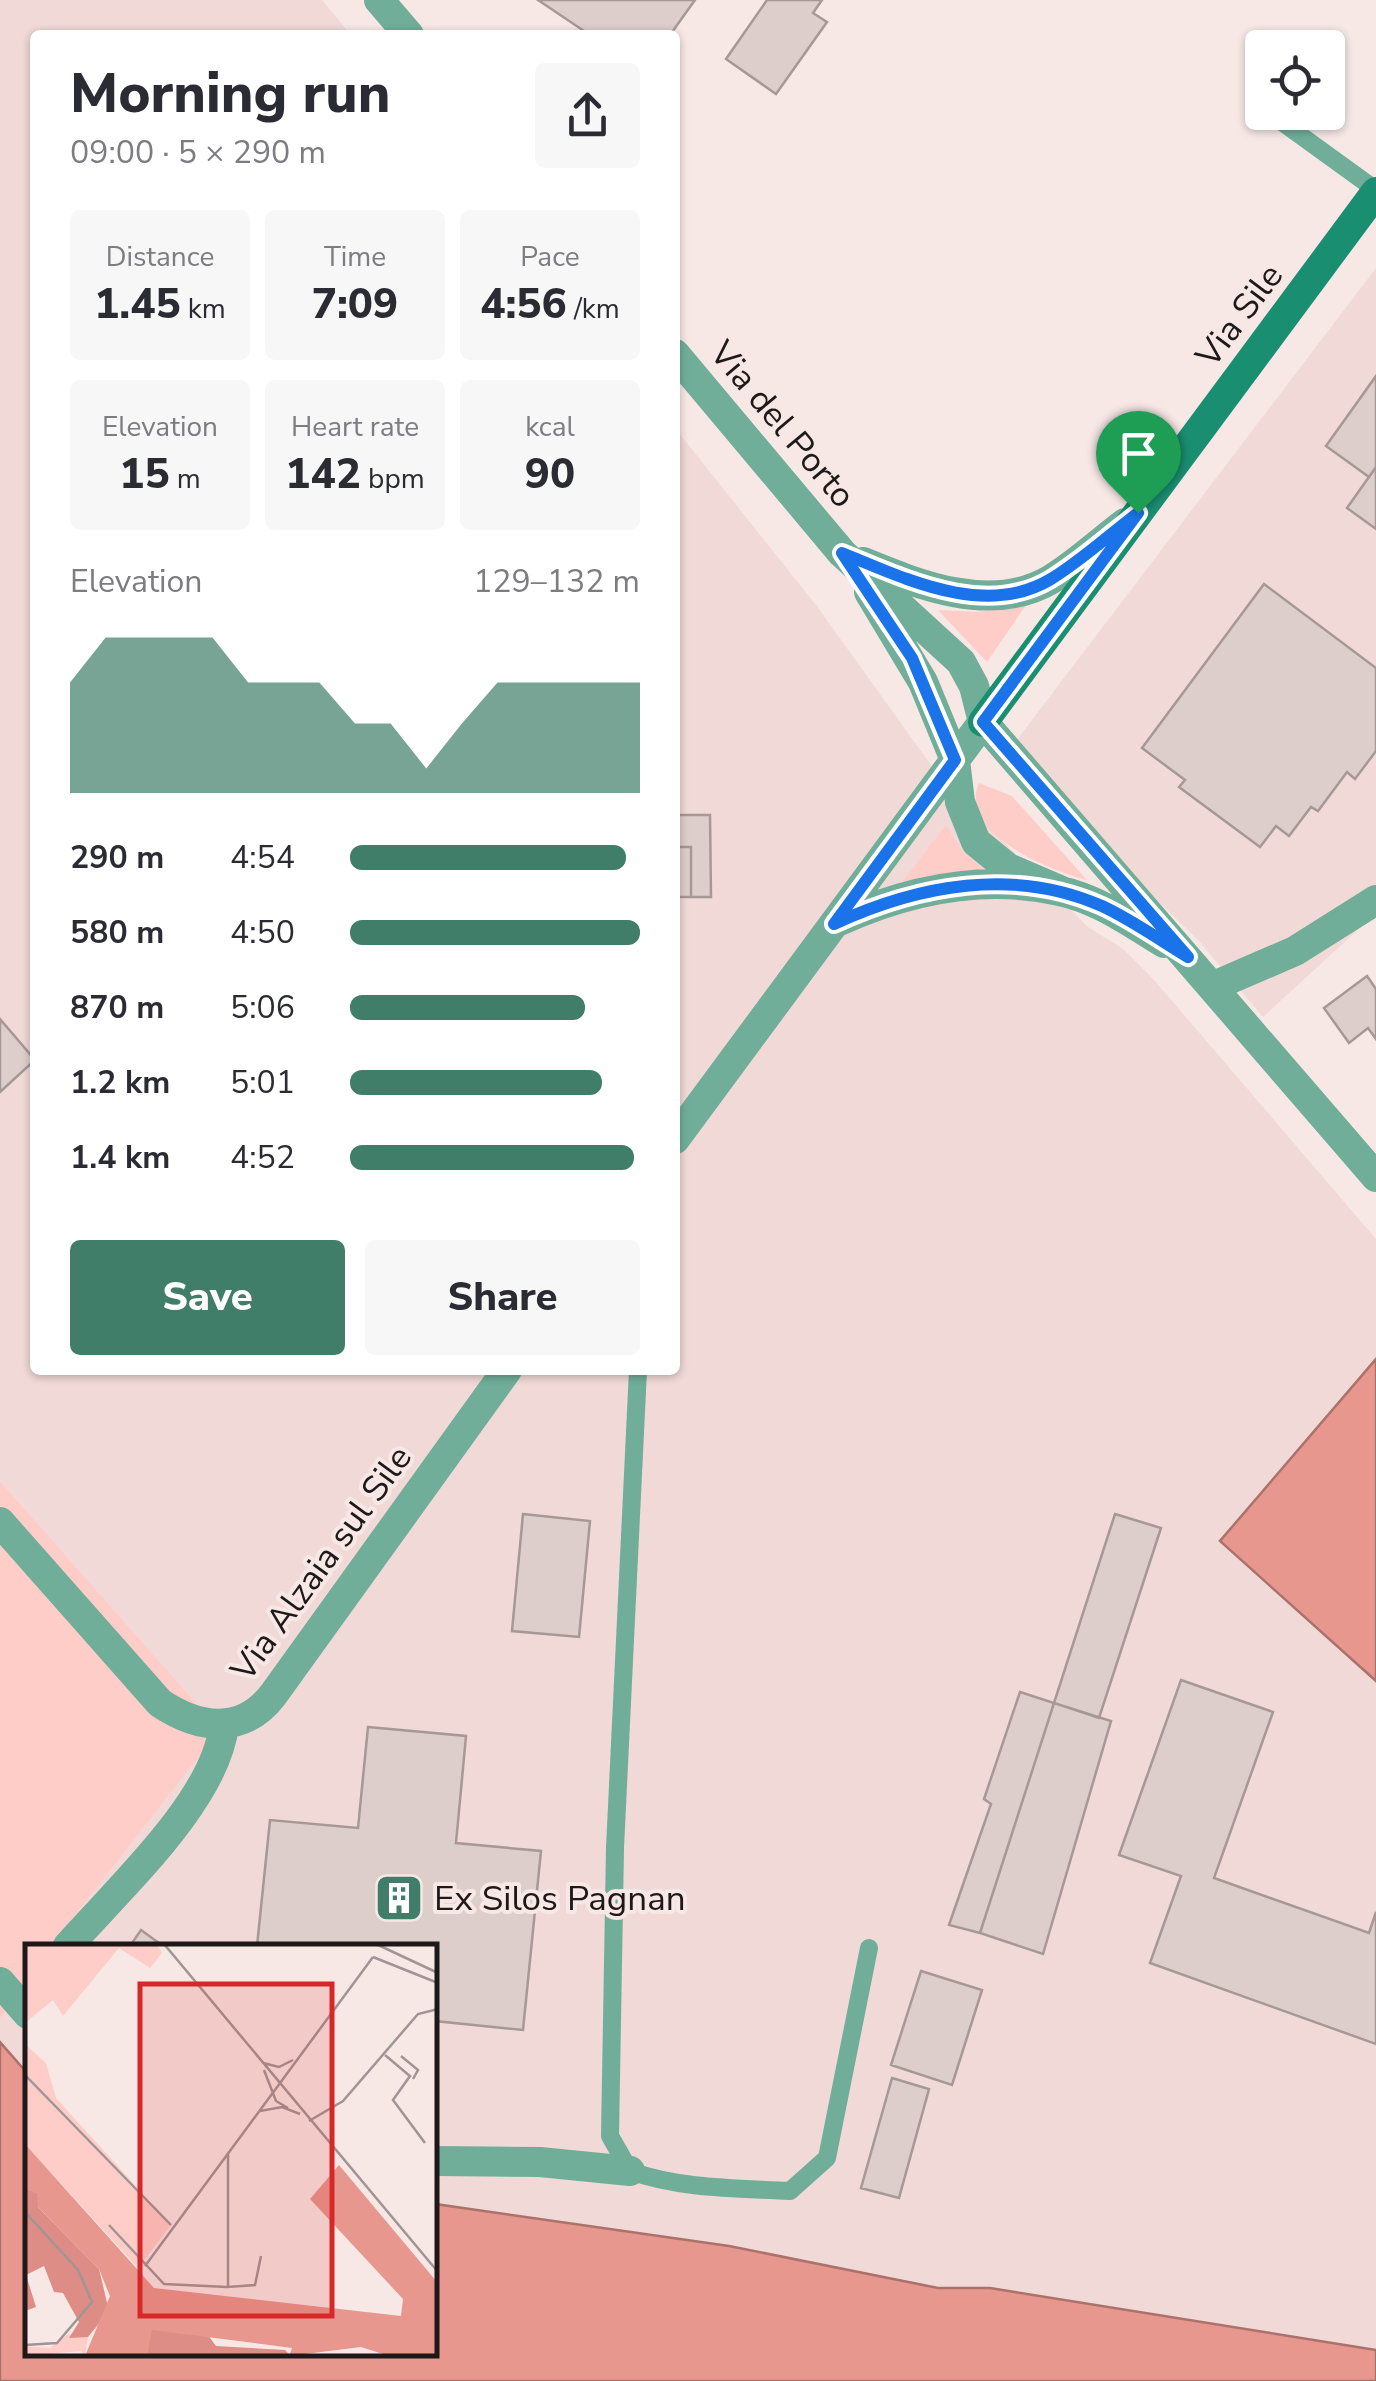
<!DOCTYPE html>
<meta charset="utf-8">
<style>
:root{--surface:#fff;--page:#f7f7f7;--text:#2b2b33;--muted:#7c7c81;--accent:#407e6a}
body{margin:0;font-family:"Nunito Sans",sans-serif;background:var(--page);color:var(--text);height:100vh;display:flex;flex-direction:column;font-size:38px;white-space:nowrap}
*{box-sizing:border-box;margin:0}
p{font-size:32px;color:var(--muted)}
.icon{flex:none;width:55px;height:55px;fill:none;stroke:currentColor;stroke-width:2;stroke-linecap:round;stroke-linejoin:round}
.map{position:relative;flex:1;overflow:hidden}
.panel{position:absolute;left:30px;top:30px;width:650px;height:1345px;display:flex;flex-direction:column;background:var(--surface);border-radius:10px;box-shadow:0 2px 8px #0004}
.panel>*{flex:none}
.tools{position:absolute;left:1245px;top:30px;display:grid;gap:20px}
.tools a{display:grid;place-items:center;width:100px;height:100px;border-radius:10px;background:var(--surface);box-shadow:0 2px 8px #0004;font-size:50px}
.pin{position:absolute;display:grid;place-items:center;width:85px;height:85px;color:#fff;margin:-102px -42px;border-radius:50% 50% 50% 0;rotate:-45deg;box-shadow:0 0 10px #0007}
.pin .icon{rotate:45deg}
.round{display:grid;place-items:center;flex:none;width:105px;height:105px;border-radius:10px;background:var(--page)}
.headline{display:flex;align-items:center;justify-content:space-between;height:170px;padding:0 40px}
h1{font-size:55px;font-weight:800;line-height:75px}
.metrics{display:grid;grid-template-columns:repeat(3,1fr);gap:15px;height:170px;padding:10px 40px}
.metrics div{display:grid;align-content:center;border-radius:10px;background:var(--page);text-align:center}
.metrics b{font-size:42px;font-weight:800}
.metrics small{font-size:28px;font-weight:400}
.metrics p{font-size:28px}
.chart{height:280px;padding:20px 40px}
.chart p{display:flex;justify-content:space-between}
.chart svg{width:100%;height:180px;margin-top:10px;fill:var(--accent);opacity:.7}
.cta{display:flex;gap:20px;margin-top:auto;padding:20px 40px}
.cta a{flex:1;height:115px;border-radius:10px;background:var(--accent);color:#fff;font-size:40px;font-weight:800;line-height:115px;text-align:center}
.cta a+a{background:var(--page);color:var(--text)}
ul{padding:0 40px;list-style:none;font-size:32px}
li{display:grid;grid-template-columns:160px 120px 1fr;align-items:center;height:75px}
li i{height:25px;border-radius:12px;background:var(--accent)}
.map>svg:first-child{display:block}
.built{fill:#f0d9d6}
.green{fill:#fecdc8}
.water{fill:#e7978e;stroke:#ab716b;stroke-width:2.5}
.building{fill:#ddcecc;stroke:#a69896;stroke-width:2.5}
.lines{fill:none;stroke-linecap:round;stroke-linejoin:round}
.lane{stroke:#70ae99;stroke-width:18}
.street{stroke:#70ae99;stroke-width:30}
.secondary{stroke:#1a8e71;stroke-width:30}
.route-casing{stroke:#fff;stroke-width:20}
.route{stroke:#1a73e8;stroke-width:12}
.labels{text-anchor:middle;stroke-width:8;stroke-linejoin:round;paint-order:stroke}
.street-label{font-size:35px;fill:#1e1918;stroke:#f7e8e6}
.poi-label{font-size:35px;fill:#1e1918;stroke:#f7e8e6;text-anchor:start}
.inset-road{fill:none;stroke:#a09594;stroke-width:2.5}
.view{fill:#d62828;fill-opacity:0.15;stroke:#d62828;stroke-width:5}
.inset-edge{fill:none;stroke:#1e1918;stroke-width:5}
</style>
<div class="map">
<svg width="1376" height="2381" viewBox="0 0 1376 2381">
<rect width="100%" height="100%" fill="#f7e8e6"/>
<path class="built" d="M0,0h322l29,35h-316v1335h640v-942l141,177 125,174 147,148 35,22 32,32 221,258v120l-156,182 156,140v669l-386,-62h-52l-209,-42 -294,-42v-258h-384l169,-216 -220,-249z
M1376,268v645l-113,104 -64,-76 -40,-39 -34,-21 -122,-123z
M27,1980v93l-27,-31v-23z"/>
<path class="green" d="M1026,605l-39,57 -49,-52 41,2z
M979,783l33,13 75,84c-37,-10 -130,-46 -108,-97z
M946,825l16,25 25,22 -81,12 -3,-3z
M0,1481l220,249 -169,216h-23l-1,34 -27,39z"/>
<path class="water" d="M1376,1359v322l-156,-140z
M0,2042l27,31 1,281h407v-150l294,42 209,42h52l386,62v31h-1376z"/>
<path class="building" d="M538,0h157l-25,35h-80z
M767,0h55l-9,13 14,9 -51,72 -50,-35z
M1376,376v91l-7,10 -43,-31z
M1376,467v62l-29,-21z
M1264,584l112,84v83l-21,28 -8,-7 -29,39 -7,-4 -22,29 -13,-10 -16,21 -81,-60 6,-7 -43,-32z
M675,815h35l1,82h-20v-50h-16z
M675,847h16v50h-16z
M1367,976l9,13v50l-8,-11 -19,15 -25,-35z
M0,1019l35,41 -35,32z
M523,1514l67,7 -11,116 -67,-6z
M1115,1514l46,14 -62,190 -45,-15z
M1181,1680l92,32 -59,166 155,55 7,-21v132l-226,-81 31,-87 -62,-21z
M1020,1692l34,11 -74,230 -31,-8 42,-121 -7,-5z
M1054,1703l57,18 -68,233 -63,-21z
M368,1727l98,9 -10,107 85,8 -18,179 -88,-9v-75h-178l13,-126 88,8z
M141,1930l22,16h-33z
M921,1971l61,19 -30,95 -61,-20z
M892,2078l37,11 -30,109 -38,-10z"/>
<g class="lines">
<path class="lane" d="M1282,122l94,68
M638,1370l-23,478 -5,288 20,35c51,18 106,17 160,20l37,-33 42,-210"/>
<path class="street" d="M379,0l30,35
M675,354l167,199 119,109 13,24 9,36 393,455
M863,562c56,23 128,52 187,18 27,-16 51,-39 75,-57
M869,592l54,90 32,78 5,42 16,40 32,26 54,23
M839,921c69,-31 146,-47 221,-30 38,8 71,32 104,52
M1214,986l81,-35 81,-51
M675,1139l308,-417
M0,1522l160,181c39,26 82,32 113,-8l234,-325
M68,1946c50,-57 148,-146 156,-221
M0,1982l28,32
M435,2161l105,1 90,9"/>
<path class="secondary" d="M983,722l393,-530"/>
</g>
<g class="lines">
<g class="route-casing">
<path id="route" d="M1138,513l-155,209 205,235c-28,-17 -56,-37 -86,-51 -88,-39 -184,-21 -268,18l121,-164 -43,-102 -70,-105c62,25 143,66 209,26 31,-19 59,-45 87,-66z"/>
</g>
<use href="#route" class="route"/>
</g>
<defs>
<g id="building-square" transform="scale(2.5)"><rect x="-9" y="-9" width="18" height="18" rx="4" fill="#407e6a" stroke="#f7e8e6"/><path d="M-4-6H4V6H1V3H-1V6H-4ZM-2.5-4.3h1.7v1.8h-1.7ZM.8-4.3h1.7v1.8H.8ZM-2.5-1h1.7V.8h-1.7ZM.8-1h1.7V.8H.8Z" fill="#fff"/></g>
</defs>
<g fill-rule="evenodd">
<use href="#building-square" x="399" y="1898"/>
</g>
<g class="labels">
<g class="street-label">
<text transform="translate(1239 315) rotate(-53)" y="12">Via Sile</text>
<text transform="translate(783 424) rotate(50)" y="12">Via del Porto</text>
<text transform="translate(321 1563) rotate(-54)" y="12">Via Alzaia sul Sile</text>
</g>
<g class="poi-label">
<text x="434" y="1910">Ex Silos Pagnan</text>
</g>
</g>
<g transform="translate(25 1944)">
<rect width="412" height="412" fill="#f7e8e6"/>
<path d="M0,0h132l5,9 -12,15 -31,-20 -56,68 -10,-16 -28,23zM0,100l21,19 10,35 115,127 -33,43 -113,-124zM43,390l20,3 -3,19 -4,-5 -56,5v-10l25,2z" fill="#fecdc8"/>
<path d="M0,244l13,6v13l61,62 10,42 -21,26 -19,1 10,-16 -16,-29 -9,-1 -10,-26 -18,9 10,32 -11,4zM146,383l37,8 8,11 69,4 6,6h-148l-1,-26z" fill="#dd8d85"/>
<path d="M0,200l129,144 247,28 2,-17 -93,-100 29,-34 98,117v74h-48l-28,-9 -72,9 3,-8 -140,-18 -5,26h-62l25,-60 -11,-27 -61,-62 -1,-13 -12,-6z" fill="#e7978e"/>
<path class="inset-road" d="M139,0l274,328M351,0l62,29M348,13l65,26M360,111l26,22M376,112l17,14 -5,9M238,119l16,4 14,-7M239,126l12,31 12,7M0,131l146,150M385,132l-17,24 32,43M235,167l22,-4 18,7M284,177l34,-20 75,-87 20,-5M203,209v134l27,-2 6,-29M0,268l53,58 14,32 -35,41 -32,2M84,281l55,59 63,3M120,322l228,-309"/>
<path class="view" d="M115,40h192v332h-192z"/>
<rect width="412" height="412" class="inset-edge"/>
</g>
</svg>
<div class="tools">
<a><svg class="icon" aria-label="locate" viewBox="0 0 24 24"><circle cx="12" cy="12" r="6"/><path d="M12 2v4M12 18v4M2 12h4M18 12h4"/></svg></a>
</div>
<div class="pin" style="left:1138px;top:513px;background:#1e9e55"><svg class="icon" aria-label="arrive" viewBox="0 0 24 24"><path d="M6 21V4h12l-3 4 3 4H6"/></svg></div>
<section class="panel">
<div class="headline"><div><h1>Morning run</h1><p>09:00 · 5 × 290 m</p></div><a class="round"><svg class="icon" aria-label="share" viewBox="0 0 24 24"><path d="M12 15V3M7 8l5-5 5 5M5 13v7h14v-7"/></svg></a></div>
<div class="metrics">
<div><p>Distance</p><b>1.45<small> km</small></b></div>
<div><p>Time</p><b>7:09</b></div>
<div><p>Pace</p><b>4:56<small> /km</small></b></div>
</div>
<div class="metrics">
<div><p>Elevation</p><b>15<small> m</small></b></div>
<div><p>Heart rate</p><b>142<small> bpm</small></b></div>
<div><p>kcal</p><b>90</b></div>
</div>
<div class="chart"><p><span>Elevation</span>129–132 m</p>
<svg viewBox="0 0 160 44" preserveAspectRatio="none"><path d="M0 44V17L10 6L20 6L30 6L40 6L50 17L60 17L70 17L80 27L90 27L100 38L110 27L120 17L130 17L140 17L150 17L160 17V44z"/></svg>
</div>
<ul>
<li><b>290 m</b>4:54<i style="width:95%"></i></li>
<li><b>580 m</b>4:50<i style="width:100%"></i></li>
<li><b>870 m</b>5:06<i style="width:81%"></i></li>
<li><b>1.2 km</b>5:01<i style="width:87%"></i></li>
<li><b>1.4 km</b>4:52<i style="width:98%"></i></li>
</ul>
<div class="cta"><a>Save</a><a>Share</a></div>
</section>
</div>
